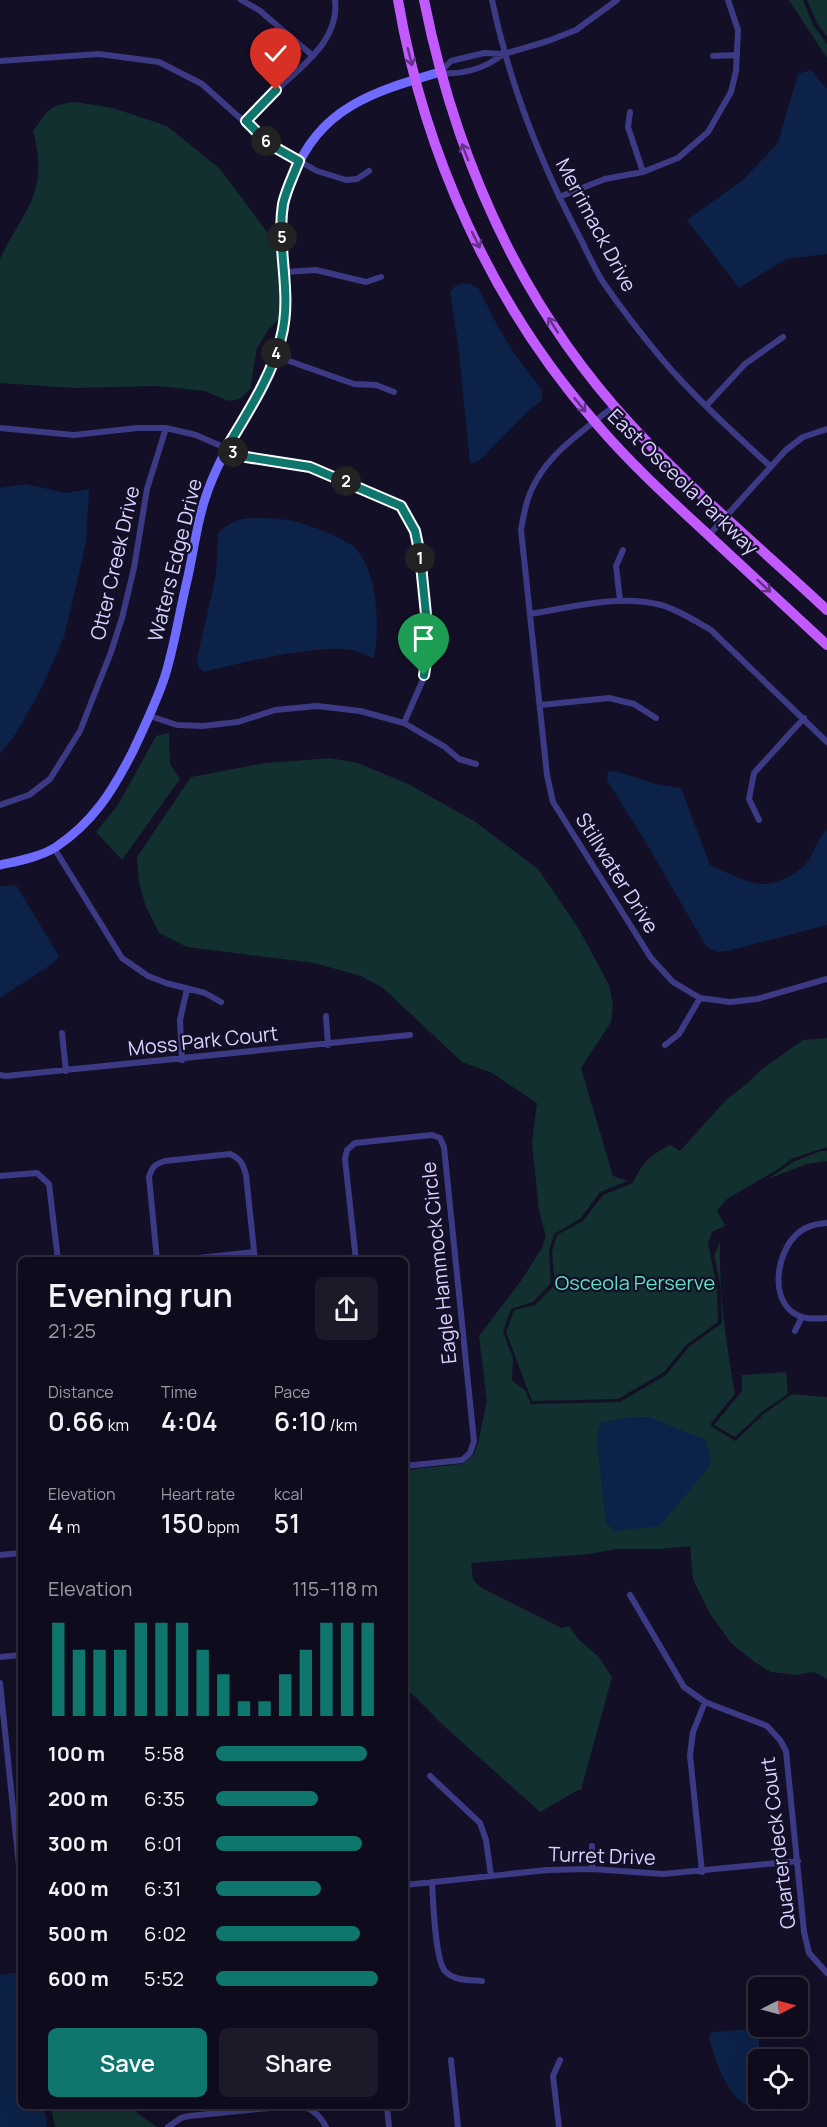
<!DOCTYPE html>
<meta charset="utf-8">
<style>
:root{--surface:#0e0b1c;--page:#1c1929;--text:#f1f3f6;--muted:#9b9ba3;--line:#2e2b3b;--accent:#0f766e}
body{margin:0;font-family:Manrope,sans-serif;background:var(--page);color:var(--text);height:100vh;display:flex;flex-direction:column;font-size:22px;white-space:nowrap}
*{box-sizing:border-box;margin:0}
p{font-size:20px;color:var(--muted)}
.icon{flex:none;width:33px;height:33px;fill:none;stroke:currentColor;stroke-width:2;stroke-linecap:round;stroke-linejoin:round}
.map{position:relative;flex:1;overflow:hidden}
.side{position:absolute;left:18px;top:1257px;width:390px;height:852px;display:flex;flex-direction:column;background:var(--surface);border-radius:9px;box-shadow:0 6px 24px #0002,0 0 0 2px var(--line)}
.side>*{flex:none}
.needle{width:39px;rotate:84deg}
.controls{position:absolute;left:748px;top:1977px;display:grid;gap:12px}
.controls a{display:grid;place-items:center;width:60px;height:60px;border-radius:9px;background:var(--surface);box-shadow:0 6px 24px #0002,0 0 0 2px var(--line);font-size:30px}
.pin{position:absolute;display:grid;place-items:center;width:51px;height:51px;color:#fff;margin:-62px -26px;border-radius:50% 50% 50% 0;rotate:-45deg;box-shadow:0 0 6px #0007}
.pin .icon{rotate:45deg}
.km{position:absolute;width:30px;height:30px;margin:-15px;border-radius:50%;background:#222;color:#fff;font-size:16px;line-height:30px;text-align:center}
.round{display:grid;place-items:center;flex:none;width:63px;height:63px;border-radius:9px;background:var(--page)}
.overview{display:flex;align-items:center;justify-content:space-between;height:102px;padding:0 30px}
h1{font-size:33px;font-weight:600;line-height:45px}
.figures{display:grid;grid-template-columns:repeat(3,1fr);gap:9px;height:102px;padding:6px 30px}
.figures div{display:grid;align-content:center}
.figures b{font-size:26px;font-weight:600}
.figures small{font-size:16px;font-weight:400}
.figures p{font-size:16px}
.chart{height:168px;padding:12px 30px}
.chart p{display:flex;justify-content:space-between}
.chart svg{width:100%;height:108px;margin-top:6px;stroke:var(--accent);stroke-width:6}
.action{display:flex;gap:12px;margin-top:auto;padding:12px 30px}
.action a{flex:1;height:69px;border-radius:9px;background:var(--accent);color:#fff;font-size:24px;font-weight:600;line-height:69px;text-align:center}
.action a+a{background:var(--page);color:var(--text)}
ul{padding:0 30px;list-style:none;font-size:20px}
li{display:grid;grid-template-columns:96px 72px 1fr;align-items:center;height:45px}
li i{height:15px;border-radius:8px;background:var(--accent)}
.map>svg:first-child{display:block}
.green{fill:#12302f;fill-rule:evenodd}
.water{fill:#0c2248}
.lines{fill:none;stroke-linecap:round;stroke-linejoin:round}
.street{stroke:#3d3a85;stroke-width:6}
.secondary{stroke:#6f6bff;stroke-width:9}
.primary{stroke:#c25bff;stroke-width:10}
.oneway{stroke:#623188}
.route-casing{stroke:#fff;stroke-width:12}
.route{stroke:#0f766e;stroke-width:8}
.labels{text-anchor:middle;stroke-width:4.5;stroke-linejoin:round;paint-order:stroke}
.street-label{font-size:20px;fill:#d9d4ff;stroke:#130f26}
.park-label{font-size:20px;fill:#5fe0c0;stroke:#130f26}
</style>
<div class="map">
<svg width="827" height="2127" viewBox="0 0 827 2127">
<rect width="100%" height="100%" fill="#130f26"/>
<path class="green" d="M789,0h14l10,25 14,19v14z
M807,0h20v37l-10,-14z
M75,102l38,6 54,18 53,43 53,71 5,12 4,49 -3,18 -11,11 -11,18 -7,41 -10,10 -12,2 -23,-10 -47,-5 -84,2 -74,-5v-124c24,-51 50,-65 33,-128 15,-20 15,-26 42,-29z
M169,733l1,31 10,15 -58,81 -26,-28 22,-27 38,-69z
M330,758l28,5 50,21 66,37 64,48 41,60 30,56 4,20 -2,17 -30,46 32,108 15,5 -28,11 -20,27 -26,15 -5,18 2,31 -18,19 -22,7 -8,22 10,27 -1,23 13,9 6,14 89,-2 46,-27 23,-28 33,-24 -1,-35 -7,-33 6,-13c-1,51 6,102 15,152l-24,29v3l24,15 30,-28 27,-19 35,3v282l-13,-7 -18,3 -25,-3 -15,-9 -24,-19 -22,-30 -17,-35 -3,-33 -29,3h-45l-27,5 -118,9 2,17 9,8 80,40 7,-2 10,14 19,16 14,21 -31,113h-3l-38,22 -97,-87 -32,-32 -6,-13v-210l57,-6 12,-10 4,-11 9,-42 -8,-65 42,-55 21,-33 4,-12 -7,-25 -7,-68 5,-40 -45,-30 -30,-11 -79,-74 -22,-12 -47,-13 -127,-16 -28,-14 -13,-26 -7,-24 -2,-26 54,-80 75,-14zM649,1417l-35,114 -8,-10 -9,-83 4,-15 28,-5z
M827,1038v109l-36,12 -11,9 -53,31 -10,11 8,16 -13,6 -4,11 9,45 1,34 -32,23 -22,27 -46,27 -86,2 -26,-69 8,-22 21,-5 20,-20 -3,-33 5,-17 26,-14 20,-26 30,-12c10,-21 16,-27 37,-38l10,6 47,-52 21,-16 14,-14 41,-29z
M821,1151h6v10l-20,3 -39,15 25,-17z
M786,1372l2,22 -25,17 -28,26 -21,-12 28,-34v-16z
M51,2106h85l1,7 20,14h-102z"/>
<path class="water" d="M811,70l16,19v165l-41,5 -47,29 -52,-68 57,-41 34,-36 20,-69z
M463,283l8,1 8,5 18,36 16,27 29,38v11l-13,9 -47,48 -7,5h-5l-12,-119 -8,-52 4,-5z
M26,484l40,9 23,-4 -3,54 -22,94 -23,52 -26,46 -15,19v-266z
M250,518c12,0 25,0 37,2 14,1 58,18 68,28 23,24 25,79 19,110 -7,-2 -14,-6 -22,-8 -34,-6 -113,13 -148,22l-5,-4 -2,-9 19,-84 2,-42c10,-9 18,-14 32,-15z
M615,771l41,13 25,4 29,77c16,7 35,18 53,19 14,1 37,-12 45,-23 7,-10 10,-23 19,-32v96l-96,25 -14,2 -11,-6 -61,-105 -38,-61 1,-8z
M16,885l43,71 -7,8 -52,34v-112z
M649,1417l57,23 5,17 -3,11 -48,58 -46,5 -8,-9 -9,-84 4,-15 28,-5z
M13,1973h8v106l-2,4 2,5v18h20l6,12v9h-47v-152z
M755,2029l4,8v61l12,1 -9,9c-4,0 -10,0 -14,-2 -21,-9 -34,-48 -39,-69l3,-5z"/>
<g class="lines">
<path class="street" d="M241,0l18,10 54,46
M492,0c17,82 45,155 84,230 9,17 17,36 27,52 18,26 38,52 58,76 33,39 72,74 110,109
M713,56l24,-1
M0,61l99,-7 60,8 43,22 67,60 48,27 29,9 11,-1 12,-8
M441,71l10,-10 33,-8 20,1 44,-13 28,-11 41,-30
M441,73c22,2 45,-5 62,-19
M630,112l-2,15 15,45
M246,121c11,-11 21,-23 33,-33 25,-24 61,-49 56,-88
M559,197l46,-18 38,-7 35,-14 30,-26 23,-40 5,-21 2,-41 -10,-30
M285,272l31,-2 50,12 15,-5
M275,356l79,28 22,1 18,7
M614,406c-27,22 -61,44 -78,75 -9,15 -12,32 -15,49l26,245 6,27 98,156 22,24 27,16 30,4 27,-3 70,-20
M706,406l39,-42 38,-27
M0,428l74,7 63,-7h29l30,7 50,22 64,10 91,39 14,25 14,113 -4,31 -21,48
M709,535l77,-85 17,-13 24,-8
M620,600l-4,-34 7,-16
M530,614c43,-7 88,-20 131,-9 18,5 34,16 50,25l116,112
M541,705l68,-7 25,6 22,14
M150,716l27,9 26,1 35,-4 37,-12 42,-4 43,5 44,12 41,24 14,12 17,5
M0,805l29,-10 21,-16 30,-48 31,-79 11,-34 12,-50 13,-79 19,-61
M759,820l-10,-21 5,-26 50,-55
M54,848l68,110 26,18 18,7 39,10 16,9
M326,1016l2,29
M62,1033l4,38
M665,1045l14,-11 21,-36
M182,1060l-2,-40 7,-31
M0,1075l6,1 404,-41
M0,1176l37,-3 12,11 9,76
M827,1223c-12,1 -21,3 -30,11 -19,17 -27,59 -6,77 10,9 24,8 36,7
M157,1260l-8,-83c3,-10 6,-13 16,-16l65,-7c11,5 13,10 16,21l9,85
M180,1260l74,-8
M356,1260l-11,-101 2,-9 8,-7 77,-8 8,3 4,9 30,294 -4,12 -8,7 -57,6
M795,1331l7,-14
M0,1555l21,-2
M630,1595l54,92 21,15 62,24 13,14 6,11 18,181 5,21 18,20
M0,1657l21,-2
M0,1683l21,202
M430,1776l50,47 6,17 5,36
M592,1846v23
M702,1872l-12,-117 3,-23 12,-30
M432,1882c1,17 3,78 13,89 9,10 25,9 37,10
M405,1885l142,-15 45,-1 71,5 135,-13
M451,2060l7,67
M297,2106c14,1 23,9 29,21
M387,2106l2,21
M168,2127l13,-9 8,-2 100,-10
M559,2127l-6,-51 7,-16"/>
<path class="secondary" d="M0,865c18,-4 40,-8 56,-18 37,-25 56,-55 76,-94 12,-25 24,-50 33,-77 9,-29 14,-61 21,-91 7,-28 10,-59 19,-86 18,-57 59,-103 76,-160 9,-32 2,-65 1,-98 -1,-26 3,-42 12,-66 25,-68 82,-84 146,-103"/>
<path class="primary" d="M398,0c26,154 94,304 197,422 33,39 71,74 109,109 41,38 82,76 123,114
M424,0c32,160 96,305 208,426 61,66 130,123 195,184"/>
</g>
<defs><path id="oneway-shaft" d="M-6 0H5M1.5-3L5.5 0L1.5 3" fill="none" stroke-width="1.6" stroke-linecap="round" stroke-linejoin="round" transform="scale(1.5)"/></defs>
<g class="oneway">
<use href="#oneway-shaft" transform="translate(410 57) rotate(76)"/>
<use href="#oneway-shaft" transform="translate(465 152) rotate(-111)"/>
<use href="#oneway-shaft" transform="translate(476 240) rotate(64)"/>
<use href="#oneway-shaft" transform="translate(553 325) rotate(-123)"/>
<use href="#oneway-shaft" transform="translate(580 405) rotate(51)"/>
<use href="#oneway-shaft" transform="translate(764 586) rotate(43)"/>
</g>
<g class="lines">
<g class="route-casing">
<path id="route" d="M276,90l-30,31 23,23 30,17c-5,13 -13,29 -16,43 -7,45 10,89 -2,134 -9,38 -35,77 -55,111l20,8 64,10 91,39 14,25 5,24 9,89 -5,31"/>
</g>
<use href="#route" class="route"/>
</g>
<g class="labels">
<g class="street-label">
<text transform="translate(596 225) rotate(62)" y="7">Merrimack Drive</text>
<text transform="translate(683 482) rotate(44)" y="7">East Osceola Parkway</text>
<text transform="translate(175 560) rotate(-76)" y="7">Waters Edge Drive</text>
<text transform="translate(115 563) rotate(-77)" y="7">Otter Creek Drive</text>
<text transform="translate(617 873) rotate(58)" y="7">Stillwater Drive</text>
<text transform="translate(203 1041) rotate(-6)" y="7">Moss Park Court</text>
<text transform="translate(439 1263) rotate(-96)" y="7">Eagle Hammock Circle</text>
<text transform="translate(778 1843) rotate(-97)" y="7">Quarterdeck Court</text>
<text transform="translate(602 1856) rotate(2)" y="7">Turret Drive</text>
</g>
<g class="park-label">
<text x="635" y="1290">Osceola Perserve</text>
</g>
</g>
</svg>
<div class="controls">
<a><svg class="needle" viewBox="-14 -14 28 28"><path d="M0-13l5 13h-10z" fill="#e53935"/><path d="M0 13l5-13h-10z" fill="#9b9ba3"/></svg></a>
<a><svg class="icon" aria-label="locate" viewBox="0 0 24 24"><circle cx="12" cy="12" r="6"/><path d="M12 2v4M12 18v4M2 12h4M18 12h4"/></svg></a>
</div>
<div class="pin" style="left:424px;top:675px;background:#1e9e55"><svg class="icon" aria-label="arrive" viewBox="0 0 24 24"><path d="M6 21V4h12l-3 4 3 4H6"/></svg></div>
<div class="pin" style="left:276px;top:90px;background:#d93025"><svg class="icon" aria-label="check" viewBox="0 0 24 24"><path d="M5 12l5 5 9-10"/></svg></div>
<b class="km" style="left:420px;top:558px">1</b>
<b class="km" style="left:346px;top:481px">2</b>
<b class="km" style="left:233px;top:452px">3</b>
<b class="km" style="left:276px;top:353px">4</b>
<b class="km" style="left:282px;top:237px">5</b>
<b class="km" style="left:266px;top:141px">6</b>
<section class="side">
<div class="overview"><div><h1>Evening run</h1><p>21:25</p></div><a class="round"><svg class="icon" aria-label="share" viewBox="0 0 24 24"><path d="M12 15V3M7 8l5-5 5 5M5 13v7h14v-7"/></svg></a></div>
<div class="figures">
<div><p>Distance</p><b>0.66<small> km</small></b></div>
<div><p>Time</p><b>4:04</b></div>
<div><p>Pace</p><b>6:10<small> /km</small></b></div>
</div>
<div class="figures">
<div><p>Elevation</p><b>4<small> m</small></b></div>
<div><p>Heart rate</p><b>150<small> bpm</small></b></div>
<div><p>kcal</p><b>51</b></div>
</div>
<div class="chart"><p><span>Elevation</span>115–118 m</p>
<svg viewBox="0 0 160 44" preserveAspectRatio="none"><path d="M5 44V6M15 44V17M25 44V17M35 44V17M45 44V6M55 44V6M65 44V6M75 44V17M85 44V27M95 44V38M105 44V38M115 44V27M125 44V17M135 44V6M145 44V6M155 44V6"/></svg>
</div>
<ul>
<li><b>100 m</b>5:58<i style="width:93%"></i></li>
<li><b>200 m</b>6:35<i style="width:63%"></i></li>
<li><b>300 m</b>6:01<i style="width:90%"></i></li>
<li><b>400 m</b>6:31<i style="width:65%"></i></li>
<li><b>500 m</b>6:02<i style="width:89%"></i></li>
<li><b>600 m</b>5:52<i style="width:100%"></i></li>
</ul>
<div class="action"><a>Save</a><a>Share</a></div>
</section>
</div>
